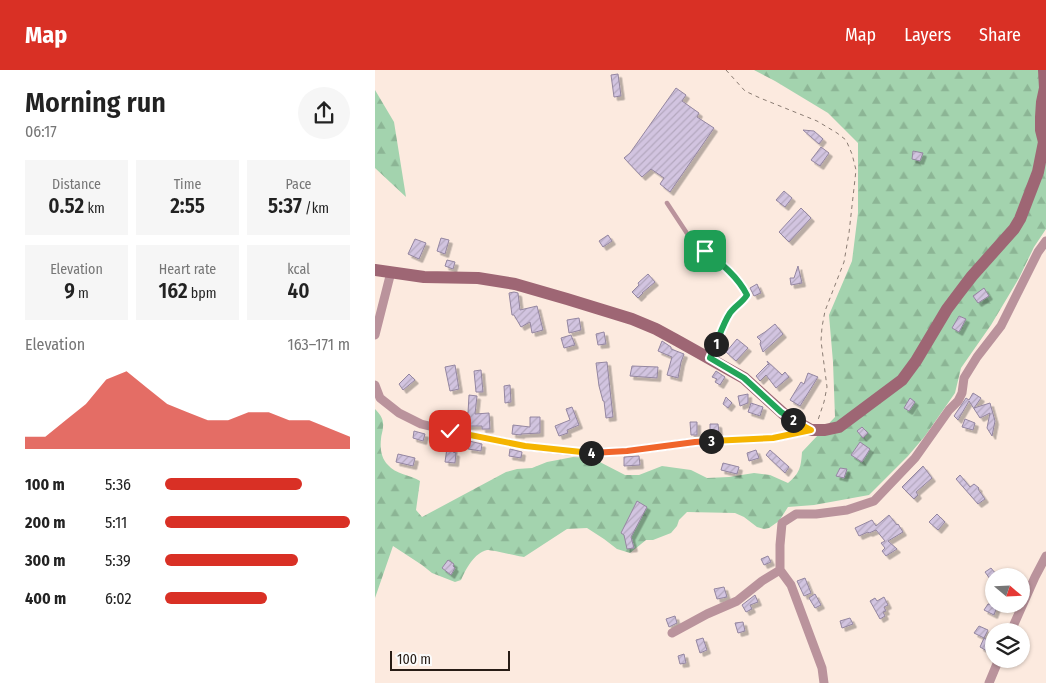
<!DOCTYPE html>
<meta charset="utf-8">
<style>
:root{--surface:#fff;--page:#f6f6f6;--text:#222;--muted:#767676;--accent:#d93025}
body{margin:0;font-family:"Fira Sans Condensed",sans-serif;background:var(--page);color:var(--text);height:100vh;display:flex;flex-direction:column;font-size:19px;white-space:nowrap}
*{box-sizing:border-box;margin:0}
p{font-size:16px;color:var(--muted)}
.icon{flex:none;width:28px;height:28px;fill:none;stroke:currentColor;stroke-width:2;stroke-linecap:round;stroke-linejoin:round}
.map{position:relative;flex:1;overflow:hidden}
.side{display:flex;flex-direction:column;background:var(--surface);width:375px}
.side>*{flex:none}
.needle{width:32px;rotate:109deg}
.fabs{position:absolute;left:610px;top:498px;display:grid;gap:10px}
.fabs a{display:grid;place-items:center;width:45px;height:45px;border-radius:50%;background:var(--surface);box-shadow:0 1px 4px #0004;font-size:25px}
.scale{position:absolute;left:15px;bottom:12px;width:120px;box-sizing:border-box;padding-left:5px;border:2px solid #271c15;border-top:0;font-size:14px;line-height:18px;white-space:nowrap;color:#271c15;-webkit-text-stroke:4px #fbfbfb;paint-order:stroke}
.pin{position:absolute;display:grid;place-items:center;width:42px;height:42px;color:#fff;margin:-21px;border-radius:10px;box-shadow:0 2px 8px #0006}
.km{position:absolute;width:25px;height:25px;margin:-12px;border-radius:50%;background:#222;color:#fff;font-size:14px;line-height:25px;text-align:center}
.round{display:grid;place-items:center;flex:none;width:52px;height:52px;border-radius:26px;background:var(--page)}
.head{display:flex;align-items:center;justify-content:space-between;height:85px;padding:0 25px}
h1{font-size:28px;font-weight:600;line-height:38px}
.stats{display:grid;grid-template-columns:repeat(3,1fr);gap:8px;height:85px;padding:5px 25px}
.stats div{display:grid;align-content:center;border-radius:0px;background:var(--page);text-align:center}
.stats b{font-size:21px;font-weight:600}
.stats small{font-size:14px;font-weight:400}
.stats p{font-size:14px}
.chart{height:140px;padding:10px 25px}
.chart p{display:flex;justify-content:space-between}
.chart svg{width:100%;height:90px;margin-top:5px;fill:var(--accent);opacity:.7}
ul{padding:0 25px;list-style:none;font-size:16px}
li{display:grid;grid-template-columns:80px 60px 1fr;align-items:center;height:38px}
li i{height:12px;border-radius:6px;background:var(--accent)}
header{display:flex;align-items:center;gap:30px;box-sizing:border-box;height:70px;padding:0 25px;background:var(--accent);color:#fff}
header strong{font-size:24px}
nav{display:flex;gap:28px;margin-inline-start:auto;font-size:18px}
main{display:flex;flex:1;min-height:0}
.map>svg:first-child{display:block}
.forest{fill:url(#forest-firs)}
.building{fill:url(#building-hatch);stroke:#9486a0;filter:url(#shadow)}
.lines{fill:none;stroke-linecap:round;stroke-linejoin:round}
.path{stroke:#8a7c73;stroke-width:1;stroke-dasharray:4 4;stroke-linecap:butt}
.lane{stroke:#ba939c;stroke-width:4.5}
.street{stroke:#ba939c;stroke-width:9}
.secondary{stroke:#9e6674;stroke-width:12}
.split-1-casing{stroke:#fff;stroke-width:10}
.split-2-casing{stroke:#fff;stroke-width:10}
.split-3-casing{stroke:#fff;stroke-width:10}
.split-4-casing{stroke:#fff;stroke-width:10}
.split-5-casing{stroke:#fff;stroke-width:10}
.split-1{stroke:#22a559;stroke-width:6}
.split-2{stroke:#22a559;stroke-width:6}
.split-3{stroke:#f5b400;stroke-width:6}
.split-4{stroke:#f0652b;stroke-width:6}
.split-5{stroke:#f5b400;stroke-width:6}
</style>
<header>
<strong>Map</strong>
<nav><a>Map</a><a>Layers</a><a>Share</a></nav>
</header>
<main>
<section class="side">
<div class="head"><div><h1>Morning run</h1><p>06:17</p></div><a class="round"><svg class="icon" aria-label="share" viewBox="0 0 24 24"><path d="M12 15V3M7 8l5-5 5 5M5 13v7h14v-7"/></svg></a></div>
<div class="stats">
<div><p>Distance</p><b>0.52<small> km</small></b></div>
<div><p>Time</p><b>2:55</b></div>
<div><p>Pace</p><b>5:37<small> /km</small></b></div>
</div>
<div class="stats">
<div><p>Elevation</p><b>9<small> m</small></b></div>
<div><p>Heart rate</p><b>162<small> bpm</small></b></div>
<div><p>kcal</p><b>40</b></div>
</div>
<div class="chart"><p><span>Elevation</span>163–171 m</p>
<svg viewBox="0 0 160 44" preserveAspectRatio="none"><path d="M0 44V38L10 38L20 30L30 22L40 10L50 6L60 14L70 22L80 26L90 30L100 30L110 26L120 26L130 30L140 30L150 34L160 38V44z"/></svg>
</div>
<ul>
<li><b>100 m</b>5:36<i style="width:74%"></i></li>
<li><b>200 m</b>5:11<i style="width:100%"></i></li>
<li><b>300 m</b>5:39<i style="width:72%"></i></li>
<li><b>400 m</b>6:02<i style="width:55%"></i></li>
</ul>
</section>
<div class="map">
<svg width="671" height="613" viewBox="0 0 671 613">
<defs>
<pattern id="forest-firs" width="22" height="20" patternUnits="userSpaceOnUse" patternTransform="scale(1.25)"><rect width="22" height="20" fill="#a3d3ae"/><path d="M5 1l3.5 6h-7zM16 11l3.5 6h-7z" fill="#8cb595"/></pattern>
<pattern id="building-hatch" width="6" height="6" patternUnits="userSpaceOnUse" patternTransform="scale(1.25)"><rect width="6" height="6" fill="#d2c4e0"/><path d="M-1 1l2-2M0 6l6-6M5 7l2-2" fill="none" stroke="#b4a8bf"/></pattern>
<filter id="shadow"><feDropShadow dx="3.5" dy="3.5" stdDeviation="0" flood-color="#0004"/></filter>
</defs>
<rect width="100%" height="100%" fill="#fceadf"/>
<path class="forest" d="M379,0h292v159l-12,18 -15,31 -28,47 -30,43 -6,25 -30,43 -17,20 -39,39 -55,10 -26,2 -9,14 -10,7 -5,1 -7,-2 -13,-10 -9,-4 -48,-1 -8,8 -2,6 -6,7 -18,7h-7l-16,13 -13,-4 -13,-10 -17,-11 -20,1 -43,28c-7,-1 -31,-7 -37,-7 -13,3 -21,19 -26,30l-6,2 -23,-9 -10,-8 -29,-19 -18,52v-189c5,5 9,10 8,18 0,4 -2,8 -2,12 -1,9 0,19 7,26 7,9 23,10 32,16l-4,29 6,7 84,-45 11,-3 15,-1 15,-6 26,-5 19,1 33,17h14l23,-9 29,4 16,8 22,-1 25,-4 16,2 18,8c12,-10 13,-16 14,-31l33,-35 -2,-55 -4,-47 23,-54 6,-48v-70l-30,-30 -53,-32z
M0,20l19,32 12,75 -31,-29z"/>
<path class="building" d="M243,4l3,22 -7,1 -3,-22z
M301,18l10,7 -4,6 17,12 -2,4 17,11 -44,64 -10,-8 4,-6 -13,-9 -9,8 -18,-19 6,-5z
M428,60l11,1 9,8 -4,5z
M446,77l8,6 -9,13 -9,-6z
M538,81l10,2 -3,8 -8,-2z
M409,121l8,7 -7,9 -9,-7z
M426,138l10,10 -22,24 -10,-10z
M233,165l4,6 -9,6 -4,-6z
M66,168l8,2 -4,14 -8,-3z
M40,169l11,4 -7,16 -11,-5z
M72,190l8,2 -2,7 -8,-3z
M423,196l4,17 -11,2 -1,-7h4z
M273,204l7,8 -13,11h1l-5,5 -6,-6 7,-7 -1,-2z
M382,214l4,9 -7,3 -4,-8z
M609,218l5,8 -11,7 -5,-7z
M139,222l4,1 2,17 17,-4 6,24 -11,3 -2,-11 -9,5 -7,-12h-2l-3,-22z
M584,246l7,3 -7,13 -7,-4z
M204,248l2,12 -12,3 -2,-13z
M400,254l8,10 -20,18 -3,-8 1,-3 -4,-4 8,-5z
M229,262l2,12 -8,1 -2,-11z
M196,265l4,10 -11,3 -3,-10z
M362,269l11,9 -12,13 -10,-9z
M287,271l9,6v2l13,5 -3,8 -3,16 -11,-3 5,-18 -14,-6z
M392,291l15,14 3,-3 4,5 -13,11 -10,-13 -6,6 -4,-5 12,-12 1,1z
M232,292l6,55 -7,1 -2,-17h-1l-4,-15 -3,-23z
M80,295l4,24 -9,2 -5,-24z
M257,296l26,1 -1,11 -27,-2z
M106,300l2,22h-7l-2,-21z
M341,301l9,6 -5,8 -5,-3 2,-3 -5,-2z
M433,303l10,4 -18,29 -10,-6 11,-18 3,2z
M34,304l6,6 -12,10 -4,-6z
M135,315l1,17 -6,1 -1,-17z
M598,323l8,5 -7,10 16,-5 5,18 -3,15 -5,-8 3,-15 -10,5 -11,-17 -11,19 -4,-4 12,-18 3,2z
M373,324v9l-8,3 -2,-10z
M94,325l8,1 -2,18 14,-1 1,16h-8v-3h-16v-13h2z
M351,327l6,6 -4,5 -5,-4z
M535,328l5,4 -6,9 -5,-3z
M376,333l12,4 -3,9 -12,-4z
M197,337l7,18 -12,5 1,3 -9,3 -4,-10 15,-6 -4,-11z
M155,347h10v16l-19,1v1l-9,-1 1,-9 17,2z
M590,349l10,4 -2,7 -11,-3z
M315,352h7v13h-6z
M335,354h8l1,8h-9z
M487,357l6,6 -5,5 -6,-7z
M39,361l11,3 -2,7 -10,-3z
M73,371l7,1 -2,10 3,1 -1,10 -10,-1z
M94,371l13,3 -1,7 -13,-2z
M485,372l10,7 -8,13 -11,-7z
M135,379l12,3 -1,6 -12,-2z
M381,380l3,8 -10,3 -2,-8z
M395,380l19,17 -4,6 -19,-18z
M23,384l17,4 -2,8 -17,-4z
M264,386l1,9 -16,1v-9z
M348,393l16,4 -2,7 -16,-4z
M548,396l9,12 -16,14 2,3 -4,4 -12,-12z
M465,398l7,1 -3,9 -8,-2z
M585,405l10,12 4,-3 5,4 -1,1 7,10 -7,5 -22,-25z
M262,431l10,6 -16,30 3,11 -7,1 -3,-14 -3,-2z
M562,444l8,8 -7,8 -9,-8z
M514,445l8,10 1,-1 5,8 -15,9 9,8 -11,7 -4,-5 3,-3 -4,-5 4,-2 -9,-11 -7,3 -1,-1 -9,4 -4,-8 17,-8 4,6z
M393,486l3,6 -7,3 -3,-6z
M73,490l6,4 -1,2 2,2 -4,7 -9,-7z
M616,498l5,6 -6,5 -5,-7z
M430,508l6,15 -7,3 -7,-15z
M349,517l3,10 -10,2 -3,-10z
M440,524l6,11 -6,3 -6,-10z
M380,525l3,7 -8,3 2,4 -6,3 -4,-7z
M509,527l4,8 -4,2 2,4 -3,1 2,4 -5,3 -10,-18 5,-3 2,3z
M613,534h10l-4,11 -10,-5z
M300,546l2,7 -8,4 -3,-8z
M475,548l3,6 -11,4 -2,-7z
M368,552l2,9 -7,2 -3,-10z
M604,556l9,4 -4,8 -10,-5z
M328,568l4,12 -7,3 -4,-13z
M609,568l7,4 -4,9 -7,-4z
M309,584l2,9 -6,1 -2,-8z"/>
<g class="lines">
<path class="path" d="M351,0l19,21 15,7 57,23 20,12 9,7 6,14 4,16 -7,63 -5,29 -19,49 -3,16 -1,14 6,46 -3,15 -6,18"/>
<path class="lane" d="M292,133l27,41 24,17 11,10 13,14 5,10c-5,9 -14,12 -19,21 -7,12 -12,27 -18,41"/>
<path class="street" d="M0,265l16,-63
M0,315l5,13 19,15 22,11 29,7 75,15 61,7 41,-2 68,-9 78,-4 38,-8
M636,561l24,-54 11,-21
M297,563l35,-19 30,-13 25,-20 18,-11
M449,613l-2,-15 -31,-83 -11,-15v-25l2,-22 14,-9h20l31,-4 27,-9 41,-43 34,-48 9,-9 4,-8 2,-15 13,-21 24,-31 37,-74 8,-11
M614,613l10,-24"/>
<path class="secondary" d="M0,200l49,7 54,1 37,6 52,15 65,20 24,10 22,12 66,37 42,38 25,14h14l14,-3 63,-47 14,-19 31,-52 12,-16 13,-17 42,-47 6,-10 18,-47 6,-30 -3,-12v-13l1,-15 3,-14 -1,-18"/>
</g>
<g class="lines">
<g class="split-1-casing">
<path id="split-1" d="M330,181c16,12 33,26 42,44 -5,8 -12,11 -17,18 -6,9 -10,21 -14,31"/>
</g>
<g class="split-2-casing">
<path id="split-2" d="M341,274l-6,14 34,20 37,34 12,8"/>
</g>
<g class="split-3-casing">
<path id="split-3" d="M336,371l62,-3 38,-8 -18,-10"/>
</g>
<g class="split-4-casing">
<path id="split-4" d="M216,383l36,-2 68,-9 16,-1"/>
</g>
<g class="split-5-casing">
<path id="split-5" d="M75,361l75,15 66,7"/>
</g>
<use href="#split-1" class="split-1"/>
<use href="#split-2" class="split-2"/>
<use href="#split-3" class="split-3"/>
<use href="#split-4" class="split-4"/>
<use href="#split-5" class="split-5"/>
</g>
</svg>
<div class="fabs">
<a><svg class="needle" viewBox="-14 -14 28 28"><path d="M0-13l5 13h-10z" fill="#e53935"/><path d="M0 13l5-13h-10z" fill="#767676"/></svg></a>
<a><svg class="icon" aria-label="layers" viewBox="0 0 24 24"><path d="M12 4l9 5-9 5-9-5zM3 14l9 5 9-5"/></svg></a>
</div>
<div class="scale">100 m</div>
<div class="pin" style="left:330px;top:181px;background:#1e9e55"><svg class="icon" aria-label="arrive" viewBox="0 0 24 24"><path d="M6 21V4h12l-3 4 3 4H6"/></svg></div>
<div class="pin" style="left:75px;top:361px;background:#d93025"><svg class="icon" aria-label="check" viewBox="0 0 24 24"><path d="M5 12l5 5 9-10"/></svg></div>
<b class="km" style="left:341px;top:274px">1</b>
<b class="km" style="left:418px;top:350px">2</b>
<b class="km" style="left:336px;top:371px">3</b>
<b class="km" style="left:216px;top:383px">4</b>
</div>
</main>
